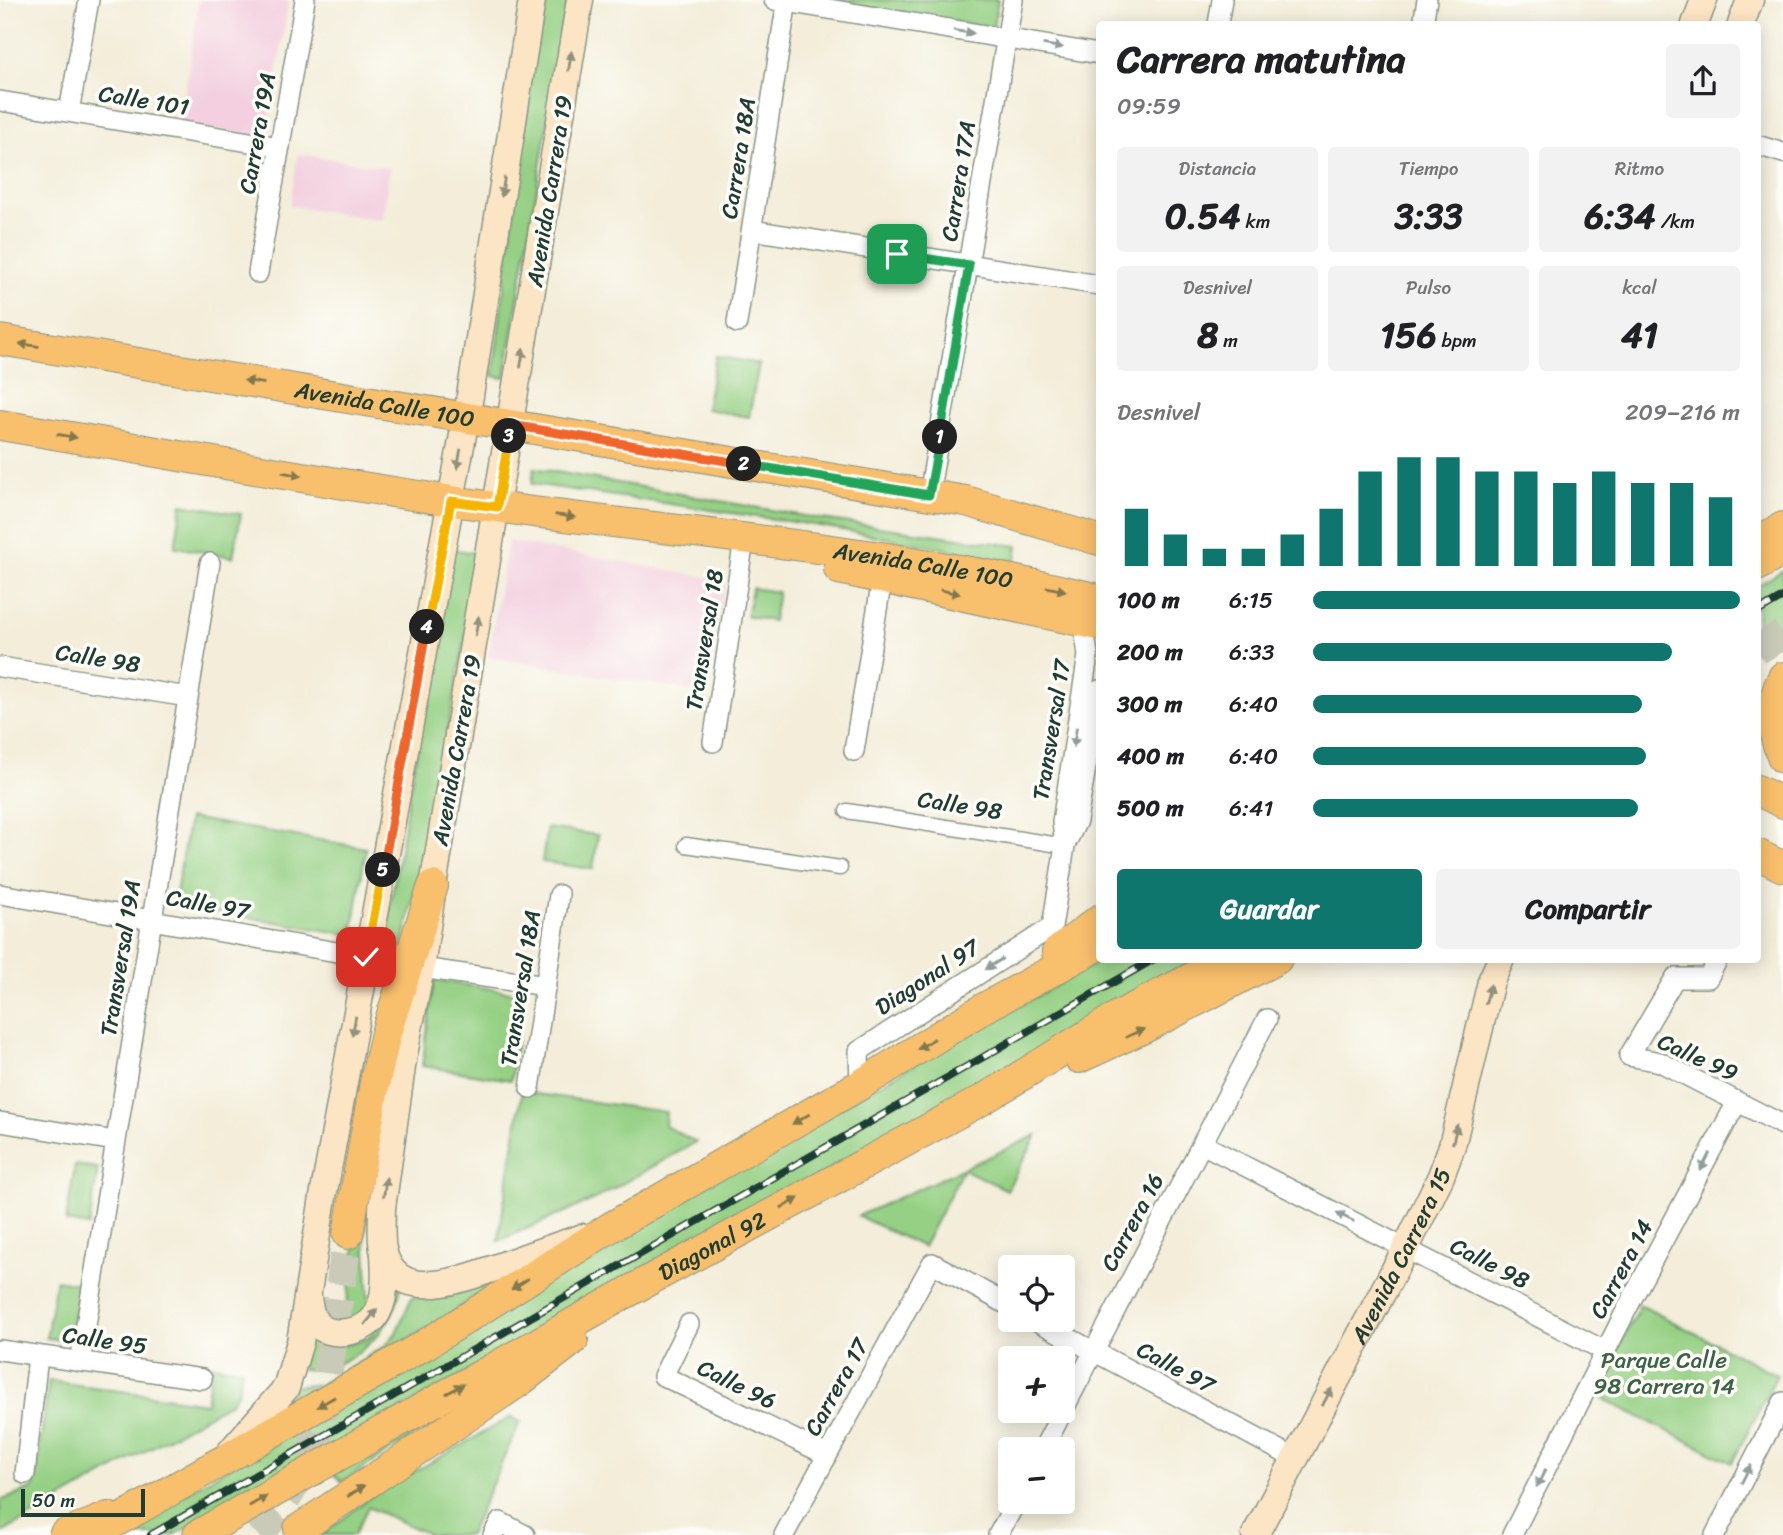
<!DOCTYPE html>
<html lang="es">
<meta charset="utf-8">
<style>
:root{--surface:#fff;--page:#f2f2f2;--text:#202124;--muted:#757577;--accent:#0f766e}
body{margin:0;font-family:Sriracha,sans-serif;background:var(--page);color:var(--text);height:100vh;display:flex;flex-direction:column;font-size:26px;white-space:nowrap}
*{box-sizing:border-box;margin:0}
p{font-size:23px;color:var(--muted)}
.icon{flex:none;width:38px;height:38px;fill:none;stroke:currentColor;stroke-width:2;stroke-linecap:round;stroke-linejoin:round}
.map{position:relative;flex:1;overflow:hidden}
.drawer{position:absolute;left:1096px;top:21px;width:665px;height:942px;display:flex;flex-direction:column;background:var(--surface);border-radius:7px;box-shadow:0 4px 18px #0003}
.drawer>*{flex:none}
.controls{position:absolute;left:998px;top:1255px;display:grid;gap:14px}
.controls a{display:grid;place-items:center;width:77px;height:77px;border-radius:7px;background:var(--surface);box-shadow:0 4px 18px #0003;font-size:35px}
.scale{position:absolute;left:21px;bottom:18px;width:124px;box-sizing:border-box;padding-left:7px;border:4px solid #1f3d34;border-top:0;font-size:19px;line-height:24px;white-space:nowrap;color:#1f3d34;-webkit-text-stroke:5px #fdfcf7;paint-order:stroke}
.pin{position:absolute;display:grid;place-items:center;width:60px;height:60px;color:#fff;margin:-30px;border-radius:14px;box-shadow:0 4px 10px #0006}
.km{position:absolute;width:35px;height:35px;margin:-18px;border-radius:50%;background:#222;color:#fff;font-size:19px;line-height:35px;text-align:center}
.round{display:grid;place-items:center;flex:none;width:74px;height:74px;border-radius:7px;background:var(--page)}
.headline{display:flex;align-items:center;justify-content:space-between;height:119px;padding:0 21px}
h1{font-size:38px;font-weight:800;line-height:52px}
.stats{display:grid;grid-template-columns:repeat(3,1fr);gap:10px;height:119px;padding:7px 21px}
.stats div{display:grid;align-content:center;border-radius:7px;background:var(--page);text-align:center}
.stats b{font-size:35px;font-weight:800}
.stats small{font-size:19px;font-weight:400}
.stats p{font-size:19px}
.chart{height:196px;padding:14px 21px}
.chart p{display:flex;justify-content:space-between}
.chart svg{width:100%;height:126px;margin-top:7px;stroke:var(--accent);stroke-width:6}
.cta{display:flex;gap:14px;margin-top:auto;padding:14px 21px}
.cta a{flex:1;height:80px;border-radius:7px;background:var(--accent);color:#fff;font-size:28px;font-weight:800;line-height:80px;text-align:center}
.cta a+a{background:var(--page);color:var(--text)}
ul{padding:0 21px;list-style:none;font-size:23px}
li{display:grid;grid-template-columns:112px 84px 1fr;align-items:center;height:52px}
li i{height:18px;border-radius:9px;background:var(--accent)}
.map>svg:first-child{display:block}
.built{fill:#f3cfdf}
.green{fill:#95d084;stroke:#5a865c;stroke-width:2}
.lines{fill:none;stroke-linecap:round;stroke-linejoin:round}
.primary-tunnel{stroke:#c9cab8;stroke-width:30;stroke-dasharray:30 15;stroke-linecap:butt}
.pedestrian-casing{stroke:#899586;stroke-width:17}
.minor-casing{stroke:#899586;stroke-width:22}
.secondary-casing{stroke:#899586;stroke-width:29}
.primary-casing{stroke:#899586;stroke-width:32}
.pedestrian{stroke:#fff;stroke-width:14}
.minor{stroke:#fff;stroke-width:19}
.secondary{stroke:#fce5c4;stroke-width:26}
.primary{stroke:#f8bf6c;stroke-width:30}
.rail-casing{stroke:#1f3d34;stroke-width:8}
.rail{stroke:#fdfcf7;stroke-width:5;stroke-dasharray:16;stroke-linecap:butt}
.oneway{fill:#8f9e9a}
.oneway2{fill:#8e917c}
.oneway3{fill:#81784d}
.split-1-casing{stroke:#fff;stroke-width:14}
.split-2-casing{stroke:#fff;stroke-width:14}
.split-3-casing{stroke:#fff;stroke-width:14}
.split-4-casing{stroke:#fff;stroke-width:14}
.split-5-casing{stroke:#fff;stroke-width:14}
.split-6-casing{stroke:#fff;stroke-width:14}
.split-1{stroke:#22a559;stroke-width:9}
.split-2{stroke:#22a559;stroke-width:9}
.split-3{stroke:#f0652b;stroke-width:9}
.split-4{stroke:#f5b400;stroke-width:9}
.split-5{stroke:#f0652b;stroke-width:9}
.split-6{stroke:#f5b400;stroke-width:9}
.labels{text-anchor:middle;stroke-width:7;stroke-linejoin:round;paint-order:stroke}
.street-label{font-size:23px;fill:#1f3d34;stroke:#fdfcf7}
.park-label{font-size:23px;fill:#3c6248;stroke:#fdfcf7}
</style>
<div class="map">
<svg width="1783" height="1535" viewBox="0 0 1783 1535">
<rect width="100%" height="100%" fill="#fdfcf7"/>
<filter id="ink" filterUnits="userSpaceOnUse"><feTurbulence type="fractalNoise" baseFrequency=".0143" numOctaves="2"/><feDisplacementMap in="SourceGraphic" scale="14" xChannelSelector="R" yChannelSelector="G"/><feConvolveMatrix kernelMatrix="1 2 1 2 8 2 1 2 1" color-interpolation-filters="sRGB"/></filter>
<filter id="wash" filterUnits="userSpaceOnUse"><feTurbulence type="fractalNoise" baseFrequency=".00686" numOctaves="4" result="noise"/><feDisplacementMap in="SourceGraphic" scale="28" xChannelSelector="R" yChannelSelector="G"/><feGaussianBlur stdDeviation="1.57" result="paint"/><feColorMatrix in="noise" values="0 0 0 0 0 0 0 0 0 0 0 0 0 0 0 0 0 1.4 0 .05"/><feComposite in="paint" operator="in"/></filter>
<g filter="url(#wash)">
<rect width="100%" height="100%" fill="#f3edd9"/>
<path class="built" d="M199,0h90l-23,137 -86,-13z
M298,154l92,14 -8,52 -92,-14z
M508,541l218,40 -20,112 -218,-36z"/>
<path class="green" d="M543,0h25l-63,378 -12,-2 37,-300z
M818,0h180l-5,28z
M716,356l43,8 -10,53 -43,-8z
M534,468l287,51 197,27 -3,16 -194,-36 -289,-42z
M182,504l59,10 -8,43 -58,-10z
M451,549l30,5 -48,253 -33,151 -18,-3z
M1783,570v58l-26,15v-57z
M752,588l26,4 -5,29 -26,-5z
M189,818l177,30 -14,87 -178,-30z
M547,828l51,7 -5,34 -51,-7z
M1104,959h94l-313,180 -711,396h-58l474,-284 288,-166z
M434,980l90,14 -13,86 -89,-14z
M393,1066l-28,169 4,67 -2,10 -23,12 13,-90z
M522,1092l144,20 -1,14 31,16 -101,57 -97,42z
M1037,1135l-30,55 -44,-21 -40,78 -65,-31z
M75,1165l23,3 -9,58 -23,-4z
M512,1269l-70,51 -177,99 32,-33 22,-1 66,-39 11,-13 16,-36 25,1z
M56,1280l23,4 -10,57 -23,-3z
M394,1284l7,2c-8,46 -52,87 -99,83l5,-39c26,16 35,20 63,7z
M1640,1305l137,70 -45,88 -137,-68z
M212,1365l30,4 -4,23 -7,10 -231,132v-33l34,-13 15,-107 157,22z
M495,1383l-153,99 -9,-8z
M511,1417l9,5 -51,113h-39l-62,-28 -14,28h-32l51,-40z"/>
</g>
<g filter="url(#ink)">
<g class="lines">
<path class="primary-tunnel" d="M1757,650l26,-16
M258,1535l21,-24 15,-25 16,-30 10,-30 28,-192"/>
<g class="pedestrian-casing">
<path id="pedestrian" d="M847,811l218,35
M686,845l154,23"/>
</g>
<g class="minor-casing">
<path id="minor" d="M774,0l325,54
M1218,24l4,-24
M1423,24l4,-24
M0,101l280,46
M69,112l20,-112
M1757,145l26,8
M752,230l347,55
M258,273l47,-273
M737,323l50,-323
M929,495l84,-495
M0,667l188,30
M713,742l30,-196
M854,751l28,-172
M1065,845l12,-24 22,-131
M0,894l366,63
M1718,959l-10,19h-33l-46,78 31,6 123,63
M421,968l125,18
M860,1085l-1,-34 193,-124 13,-81 -3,-24 26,-167 -5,-34
M530,1088l29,-193
M0,1122l115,19
M1202,1144l403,207
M1035,1320l259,138
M689,1324l-26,52 164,79
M0,1350l202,29
M80,1362l130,-799
M1043,1449l224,-430
M25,1474l13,-118
M493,1535l7,-13 25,13
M784,1535l148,-272 78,43
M998,1535l18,-33
M1512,1535l121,-238 104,-195
M1715,1535l68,-133"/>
</g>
<g class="secondary-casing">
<g id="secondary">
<path d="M580,0l-147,886 -12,82 -18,92 -21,148c0,22 -4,45 11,63 25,30 90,1 118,-9 24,-9 48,-17 72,-25"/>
<path d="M1695,24l9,-24"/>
<path d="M1741,24l9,-24"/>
<path d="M308,1297c1,9 2,18 8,26 13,16 46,10 58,-5 13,-17 11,-43 10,-64"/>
<path d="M230,1452l56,-64 14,-46 23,-145 146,-795 63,-402"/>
<path id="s1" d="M1255,1535l151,-287 35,-72 11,-30 39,-165 10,-22"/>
</g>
</g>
<g class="primary-casing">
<g id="primary">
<path id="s2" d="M0,340l966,161 133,39"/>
<path id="s3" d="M0,425c151,25 301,54 452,76 216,31 435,47 647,98"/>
<path d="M1757,542l26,-15"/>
<path d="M1757,566l26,-15"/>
<path d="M839,569l260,56"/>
<path d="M1783,677c-14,27 -12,54 0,81"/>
<path d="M1757,790l26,13"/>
<path d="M1757,854l26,13"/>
<path d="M1057,952l42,-32"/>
<path d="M1079,1058l65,-30 133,-69"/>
<path d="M348,1234l27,-152 11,-49 47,-147"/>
<path d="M299,1529l221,-148 53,-41"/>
<path d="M64,1535l44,-18"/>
<path d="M93,1535l333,-191 185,-117 249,-142 124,-77 115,-63"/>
<path id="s4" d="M198,1535l446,-252 338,-183 136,-84 110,-57"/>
</g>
</g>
<use href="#pedestrian" class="pedestrian"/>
<use href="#minor" class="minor"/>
<use href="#secondary" class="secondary"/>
<use href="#primary" class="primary"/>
<g class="rail-casing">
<path id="rail" d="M1757,612l26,-15
M151,1535l1003,-576"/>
</g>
<use href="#rail" class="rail"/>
</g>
<defs><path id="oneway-solid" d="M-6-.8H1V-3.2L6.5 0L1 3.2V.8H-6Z" transform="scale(1.75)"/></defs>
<g class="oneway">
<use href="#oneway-solid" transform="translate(964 32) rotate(9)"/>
<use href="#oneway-solid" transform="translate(1053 46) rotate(9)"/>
<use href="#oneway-solid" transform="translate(1075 737) rotate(99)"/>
<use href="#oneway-solid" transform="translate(994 964) rotate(147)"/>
<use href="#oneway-solid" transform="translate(1705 1162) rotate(118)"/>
<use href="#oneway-solid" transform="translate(1345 1217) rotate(-153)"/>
<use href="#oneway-solid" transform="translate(1746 1474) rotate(-63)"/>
<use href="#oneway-solid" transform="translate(1541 1478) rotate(117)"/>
</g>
<g class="oneway2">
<use href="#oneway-solid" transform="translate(570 61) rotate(-81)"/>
<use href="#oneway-solid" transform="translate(503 187) rotate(99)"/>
<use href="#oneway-solid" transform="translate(522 358) rotate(-81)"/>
<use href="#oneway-solid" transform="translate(459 459) rotate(100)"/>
<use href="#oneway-solid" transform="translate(477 626) rotate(-80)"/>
<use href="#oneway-solid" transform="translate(1488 994) rotate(-75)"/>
<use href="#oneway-solid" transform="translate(354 1026) rotate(100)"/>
<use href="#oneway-solid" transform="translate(1455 1134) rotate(-76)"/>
<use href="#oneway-solid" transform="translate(385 1187) rotate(-82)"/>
<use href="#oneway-solid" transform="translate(371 1317) rotate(-51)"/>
<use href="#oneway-solid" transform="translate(1327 1397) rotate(-62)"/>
</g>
<g class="oneway3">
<use href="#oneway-solid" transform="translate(29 345) rotate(-171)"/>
<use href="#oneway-solid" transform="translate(254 382) rotate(-171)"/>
<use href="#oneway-solid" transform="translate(67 436) rotate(10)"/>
<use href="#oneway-solid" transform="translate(292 474) rotate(10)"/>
<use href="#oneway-solid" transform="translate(565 516) rotate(7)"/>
<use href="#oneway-solid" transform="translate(1056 589) rotate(12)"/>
<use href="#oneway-solid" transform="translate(950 592) rotate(11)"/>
<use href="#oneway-solid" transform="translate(1135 1033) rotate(-25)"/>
<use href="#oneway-solid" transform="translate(926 1044) rotate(148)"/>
<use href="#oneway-solid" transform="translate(801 1119) rotate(150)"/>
<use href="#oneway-solid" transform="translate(790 1203) rotate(-29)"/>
<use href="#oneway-solid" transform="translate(520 1284) rotate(147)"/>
<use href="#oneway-solid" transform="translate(455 1389) rotate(-29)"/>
<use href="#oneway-solid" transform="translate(326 1402) rotate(150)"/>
<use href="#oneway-solid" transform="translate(356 1491) rotate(-34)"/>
<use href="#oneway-solid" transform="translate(258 1501) rotate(-30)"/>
</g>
</g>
<g class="lines" filter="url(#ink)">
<g class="split-1-casing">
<path id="split-1" d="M897,254l72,11 -29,172"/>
</g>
<g class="split-2-casing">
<path id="split-2" d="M744,464l185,31 11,-58"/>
</g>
<g class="split-3-casing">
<path id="split-3" d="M509,436l2,-11 233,39"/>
</g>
<g class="split-4-casing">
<path id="split-4" d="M427,627l24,-126 46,6 12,-71"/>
</g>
<g class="split-5-casing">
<path id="split-5" d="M383,870l44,-243"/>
</g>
<g class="split-6-casing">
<path id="split-6" d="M366,957l17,-87"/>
</g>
<use href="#split-1" class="split-1"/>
<use href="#split-2" class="split-2"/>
<use href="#split-3" class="split-3"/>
<use href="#split-4" class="split-4"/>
<use href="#split-5" class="split-5"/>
<use href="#split-6" class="split-6"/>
</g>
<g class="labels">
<g class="street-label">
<text transform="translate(144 100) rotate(9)" y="8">Calle 101</text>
<text transform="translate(257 133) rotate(-80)" y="8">Carrera 19A</text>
<text transform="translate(738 158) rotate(-81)" y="8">Carrera 18A</text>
<text transform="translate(958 181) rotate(-81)" y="8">Carrera 17A</text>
<text transform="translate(549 191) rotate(-81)" y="8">Avenida Carrera 19</text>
<text dy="8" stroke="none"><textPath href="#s2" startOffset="390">Avenida Calle 100</textPath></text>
<text dy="8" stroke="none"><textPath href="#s3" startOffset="934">Avenida Calle 100</textPath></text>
<text transform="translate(704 640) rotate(-81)" y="8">Transversal 18</text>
<text transform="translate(98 658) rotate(9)" y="8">Calle 98</text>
<text transform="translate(1051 730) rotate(-81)" y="8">Transversal 17</text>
<text transform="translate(456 750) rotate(-80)" y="8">Avenida Carrera 19</text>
<text transform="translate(960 805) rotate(9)" y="8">Calle 98</text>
<text transform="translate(208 904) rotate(10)" y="8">Calle 97</text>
<text transform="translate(120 958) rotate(-81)" y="8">Transversal 19A</text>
<text transform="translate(927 977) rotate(-33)" y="8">Diagonal 97</text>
<text transform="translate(520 988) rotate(-81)" y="8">Transversal 18A</text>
<text transform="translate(1698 1057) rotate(24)" y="8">Calle 99</text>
<text transform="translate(1132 1222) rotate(-62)" y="8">Carrera 16</text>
<text dy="8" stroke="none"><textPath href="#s4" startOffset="590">Diagonal 92</textPath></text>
<text dy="8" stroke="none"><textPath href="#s1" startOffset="315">Avenida Carrera 15</textPath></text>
<text transform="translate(1490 1263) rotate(27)" y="8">Calle 98</text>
<text transform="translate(1621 1269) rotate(-62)" y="8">Carrera 14</text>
<text transform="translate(105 1340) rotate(8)" y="8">Calle 95</text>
<text transform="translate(1176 1367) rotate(28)" y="8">Calle 97</text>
<text transform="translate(737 1384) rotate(26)" y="8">Calle 96</text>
<text transform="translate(836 1387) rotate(-61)" y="8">Carrera 17</text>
</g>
<g class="park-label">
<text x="1664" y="1368">Parque Calle<tspan x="1664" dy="26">98 Carrera 14</tspan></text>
</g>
</g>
</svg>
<div class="controls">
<a><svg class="icon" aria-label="locate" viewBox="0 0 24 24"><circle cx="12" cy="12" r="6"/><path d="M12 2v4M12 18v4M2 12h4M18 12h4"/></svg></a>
<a>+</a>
<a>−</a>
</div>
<div class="scale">50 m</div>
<div class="pin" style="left:897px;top:254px;background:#1e9e55"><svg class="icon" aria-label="arrive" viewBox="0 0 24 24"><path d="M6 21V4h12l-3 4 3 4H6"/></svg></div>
<div class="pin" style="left:366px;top:957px;background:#d93025"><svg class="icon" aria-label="check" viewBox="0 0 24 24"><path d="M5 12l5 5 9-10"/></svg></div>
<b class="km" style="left:940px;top:437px">1</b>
<b class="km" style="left:744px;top:464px">2</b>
<b class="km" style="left:509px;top:436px">3</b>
<b class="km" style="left:427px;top:627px">4</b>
<b class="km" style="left:383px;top:870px">5</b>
<section class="drawer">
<div class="headline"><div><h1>Carrera matutina</h1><p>09:59</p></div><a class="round"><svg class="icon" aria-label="share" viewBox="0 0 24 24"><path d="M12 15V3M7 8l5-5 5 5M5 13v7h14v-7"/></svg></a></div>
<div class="stats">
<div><p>Distancia</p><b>0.54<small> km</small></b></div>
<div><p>Tiempo</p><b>3:33</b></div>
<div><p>Ritmo</p><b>6:34<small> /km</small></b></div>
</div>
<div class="stats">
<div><p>Desnivel</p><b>8<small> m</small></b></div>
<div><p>Pulso</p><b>156<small> bpm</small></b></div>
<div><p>kcal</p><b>41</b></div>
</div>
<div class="chart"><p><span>Desnivel</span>209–216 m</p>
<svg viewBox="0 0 160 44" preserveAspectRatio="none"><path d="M5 44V24M15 44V33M25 44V38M35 44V38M45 44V33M55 44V24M65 44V11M75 44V6M85 44V6M95 44V11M105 44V11M115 44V15M125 44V11M135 44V15M145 44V15M155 44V20"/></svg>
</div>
<ul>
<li><b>100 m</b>6:15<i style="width:100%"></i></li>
<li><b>200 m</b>6:33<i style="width:84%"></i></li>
<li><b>300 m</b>6:40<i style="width:77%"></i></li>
<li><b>400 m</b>6:40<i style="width:78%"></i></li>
<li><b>500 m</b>6:41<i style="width:76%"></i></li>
</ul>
<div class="cta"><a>Guardar</a><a>Compartir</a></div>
</section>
</div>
